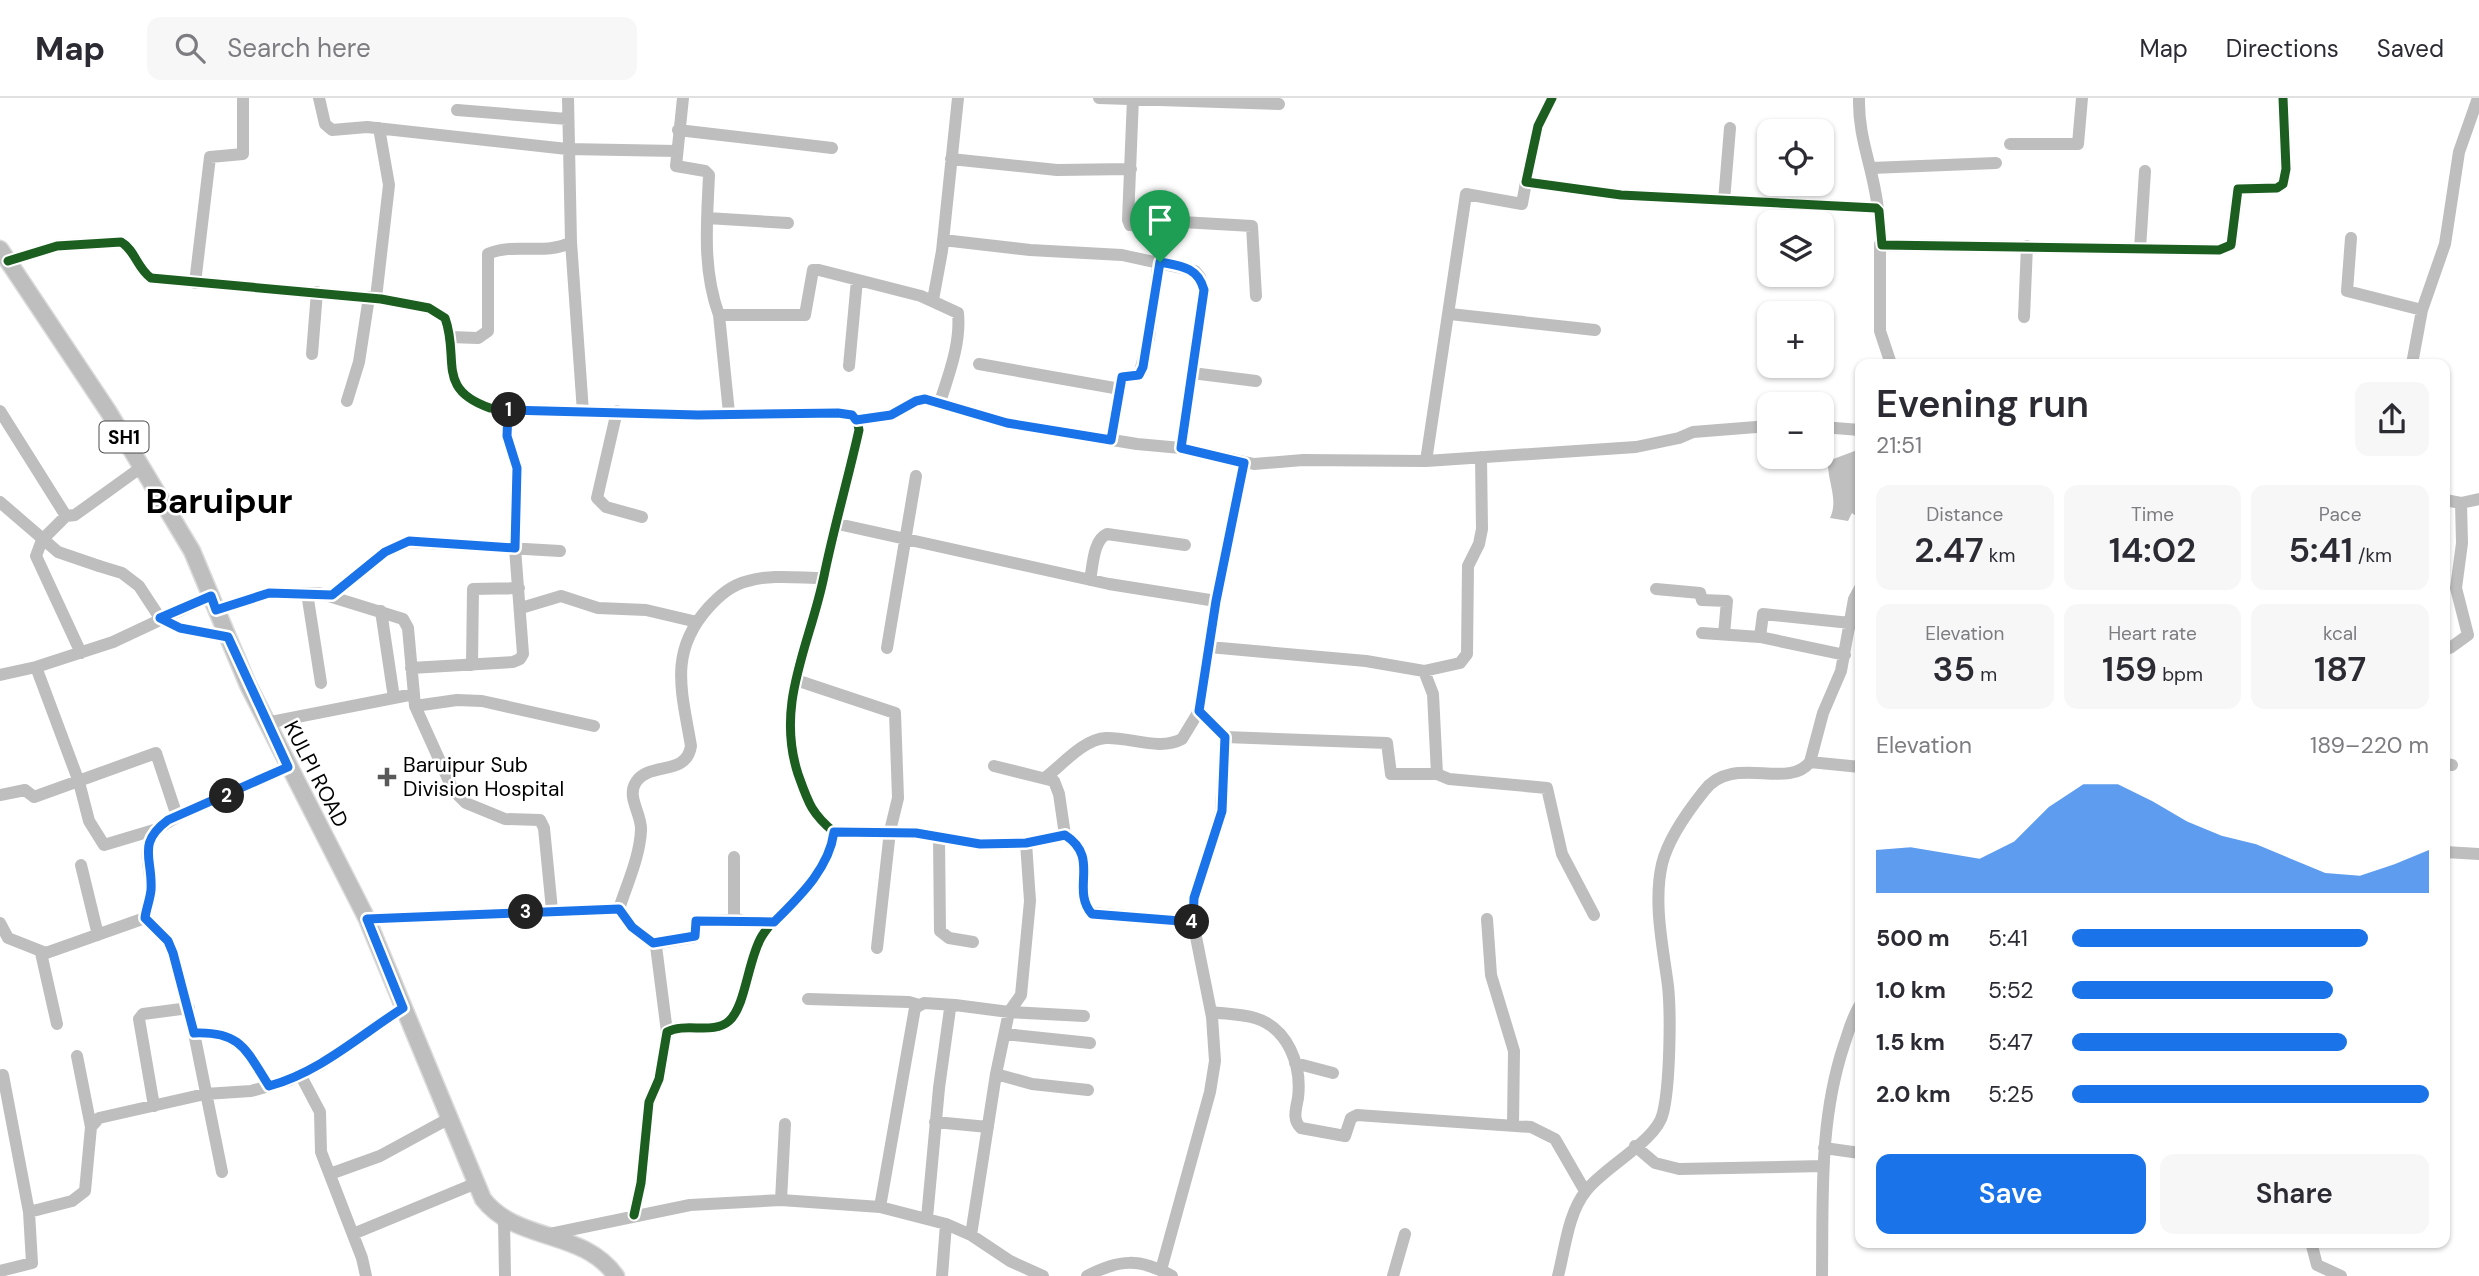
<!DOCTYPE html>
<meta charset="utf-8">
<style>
:root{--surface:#fff;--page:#f7f7f7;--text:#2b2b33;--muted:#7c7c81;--line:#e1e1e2;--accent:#1a73e8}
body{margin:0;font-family:"DM Sans",sans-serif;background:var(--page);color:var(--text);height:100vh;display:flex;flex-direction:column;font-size:26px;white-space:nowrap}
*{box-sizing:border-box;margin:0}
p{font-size:23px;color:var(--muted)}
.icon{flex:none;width:38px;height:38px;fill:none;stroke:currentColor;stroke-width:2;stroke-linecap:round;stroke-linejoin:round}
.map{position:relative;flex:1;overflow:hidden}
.details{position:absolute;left:1855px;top:261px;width:595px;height:889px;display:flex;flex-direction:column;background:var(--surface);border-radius:14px;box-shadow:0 2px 5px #0004}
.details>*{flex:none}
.fabs{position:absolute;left:1757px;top:21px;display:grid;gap:14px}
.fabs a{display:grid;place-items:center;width:77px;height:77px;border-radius:14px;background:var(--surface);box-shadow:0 2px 5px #0004;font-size:35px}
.pin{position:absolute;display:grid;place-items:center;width:60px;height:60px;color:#fff;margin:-72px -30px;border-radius:50% 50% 50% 0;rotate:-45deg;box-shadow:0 0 7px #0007}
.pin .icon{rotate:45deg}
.km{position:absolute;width:35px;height:35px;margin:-18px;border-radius:50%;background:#222;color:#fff;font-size:19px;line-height:35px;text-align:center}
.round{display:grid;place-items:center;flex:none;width:74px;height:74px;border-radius:14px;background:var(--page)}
.summary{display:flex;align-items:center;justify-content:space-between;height:119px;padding:0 21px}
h1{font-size:38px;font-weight:600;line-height:52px}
.figures{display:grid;grid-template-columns:repeat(3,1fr);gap:10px;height:119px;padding:7px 21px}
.figures div{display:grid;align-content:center;border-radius:14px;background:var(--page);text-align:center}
.figures b{font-size:35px;font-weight:600}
.figures small{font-size:19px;font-weight:400}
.figures p{font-size:19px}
.chart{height:196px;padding:14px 21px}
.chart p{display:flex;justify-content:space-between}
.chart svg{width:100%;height:126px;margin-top:7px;fill:var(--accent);opacity:.7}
.primary-button{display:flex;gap:14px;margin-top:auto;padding:14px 21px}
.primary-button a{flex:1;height:80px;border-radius:14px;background:var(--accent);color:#fff;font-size:28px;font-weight:600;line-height:80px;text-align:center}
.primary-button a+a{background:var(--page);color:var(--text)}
ul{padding:0 21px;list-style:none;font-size:23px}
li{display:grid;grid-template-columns:112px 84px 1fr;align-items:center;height:52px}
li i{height:18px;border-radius:9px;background:var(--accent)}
header{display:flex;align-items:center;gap:42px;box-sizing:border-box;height:98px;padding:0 35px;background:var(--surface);border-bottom:2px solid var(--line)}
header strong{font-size:33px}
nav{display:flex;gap:38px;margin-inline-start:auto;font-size:24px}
.search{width:490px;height:63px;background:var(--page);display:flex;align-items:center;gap:18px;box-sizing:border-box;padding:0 24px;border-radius:14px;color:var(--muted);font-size:26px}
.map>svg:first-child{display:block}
.water{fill:#bfbfbf}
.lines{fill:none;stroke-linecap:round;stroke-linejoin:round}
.major-casing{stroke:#dbdbdb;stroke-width:19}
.minor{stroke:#bebebe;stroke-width:12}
.major{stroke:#bebebe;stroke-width:16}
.minor-bridge{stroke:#bebebe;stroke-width:12}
.cycleway-casing{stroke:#fff;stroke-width:13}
.cycleway{stroke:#1b5e20;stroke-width:9}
.route-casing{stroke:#fff;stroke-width:14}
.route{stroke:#1a73e8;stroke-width:9}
.poi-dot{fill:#595959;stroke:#fff;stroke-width:2.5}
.labels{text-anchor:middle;stroke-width:5;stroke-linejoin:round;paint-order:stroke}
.shield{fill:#fff;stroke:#4c4c4c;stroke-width:2}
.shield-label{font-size:19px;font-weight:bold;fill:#000}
.poi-label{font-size:21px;fill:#000;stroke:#fff;text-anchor:start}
.street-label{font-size:21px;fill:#000;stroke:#fff}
.town-label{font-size:35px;font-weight:bold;fill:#000;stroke:#fff}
</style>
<header>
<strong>Map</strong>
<div class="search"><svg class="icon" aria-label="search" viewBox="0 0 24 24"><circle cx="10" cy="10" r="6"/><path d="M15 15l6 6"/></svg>Search here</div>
<nav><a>Map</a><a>Directions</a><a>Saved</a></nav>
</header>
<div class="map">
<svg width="2479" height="1178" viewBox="0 0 2479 1178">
<rect width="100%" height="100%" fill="#fff"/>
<path class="water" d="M1860,351v70l-8,-6 -4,8 -18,-3c9,-19 -3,-37 -2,-57z"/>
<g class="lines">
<g class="major-casing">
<path id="major" d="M0,151l108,162 84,140 56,134 119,234 116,280c34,44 100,30 133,77"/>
</g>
<path class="minor" d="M319,0l6,26 7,6 35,-3 200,22 110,2
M683,0l-7,68 29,5 4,4c-2,47 -7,94 10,140h86l8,-45h6l102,26 37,17c3,30 -9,61 -18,89
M1099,0l180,6
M1552,0l-14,28 -12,56 95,13 255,13 3,3 3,34 337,5 12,-5 7,-56 39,-1 6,-4 3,-15 -3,-71
M1859,0c-1,42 15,71 19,112
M457,12l110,9
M678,32l154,18
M2010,46h68l4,-46
M951,61l106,11 74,-1
M1871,70l125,-5
M1724,103l6,-73
M707,120l81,5
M1161,132l21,-8 70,4 4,70
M2351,140l-4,53 75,19
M943,142l87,10 92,5 73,16 5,6 4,13 -23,158
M571,144l12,170
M1880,146v87l11,33
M2140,151l5,-78
M8,163l49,-15 64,-4c14,8 16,26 30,36l230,21 48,9 16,10c15,41 -10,71 45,90l208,7 140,-2c12,2 20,4 21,17 -11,49 -25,97 -35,146 -14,69 -49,127 -26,198 10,28 13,39 36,58 -6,49 -49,67 -72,104 -14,22 -16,70 -33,85 -16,14 -43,1 -62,11l-8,47 -10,23 -8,81 -7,32
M195,185l15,-126 33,-3v-56
M376,200l13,-113 -10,-57
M933,202l9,-49 16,-153
M1450,216l145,16
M719,217l10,98
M2024,219l3,-71
M450,239l28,1 10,-7v-77c25,-12 59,2 83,-12l-3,-144
M312,256l5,-62
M979,266l141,25 2,-12 17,-2 10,-37 13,-103 -3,-8 -29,-2 -2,-5 5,-122
M2412,266l10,-54 23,-66 14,-92 19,-54
M849,268l8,-86
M1192,275l64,8
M347,303l12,-39 10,-65
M0,313l66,105 9,-1 68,-49
M617,313l-20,87 9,9 36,10
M856,322l35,-5 25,-14 9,-2 82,24 130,21 44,4 73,16 49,-4 123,1 210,-14 43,-9 14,-6 76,-6
M1822,329l38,3
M1111,342l9,-51
M1426,363l40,-267 56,10 4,-22
M2445,402l16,3 18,-4
M66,418l-24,24 -6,16 45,97
M838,426l271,60 107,17
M99,468l23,7 17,13 21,32 20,10 48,9
M1090,482c3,-14 3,-40 17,-46l78,11
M1656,491l44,4 2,7 25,1 -3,33
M307,495l14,90
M332,497l53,-43 24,-10 151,9
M521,510l40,-12 37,12 48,2 51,12
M216,511l53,-16h50l84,26 5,9 7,78 38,84 13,13 39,16 35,1 4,8 8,82
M381,513l13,87
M1702,535l58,4 85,18
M1760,539l3,-23 97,10
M1209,549l157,14 58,10 9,23 4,80 12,5 98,9 15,66 32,61
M887,550l29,-172
M2450,550l18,-13 -12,-47 6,-45 -1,-40
M472,567l1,-76 46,-1
M36,569l43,115 10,39 15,24 50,-15
M411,570l102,-6 7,-3 3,-5 -8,-106 2,-80 -10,-33 1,-25
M1424,573l36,-8 7,-9 1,-88 11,-22 3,-15 -1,-72
M0,577l36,-8 77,-25 98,-46
M796,582l99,33 3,85 -8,33 -13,117
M415,608l42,-6 25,1 112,25
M266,625l148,-29
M1225,639l162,6 4,31h46
M1810,664l50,5
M2445,666l7,1
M994,668l60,15 5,13 6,41
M1046,679c17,-13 38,-38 60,-39 24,-1 54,13 76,1l17,-28 17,-110 28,-138
M0,697l25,-5 9,7 122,-44 21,63
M834,734l82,1 64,11 46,-1 39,-8c36,23 5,54 27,78l101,9
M939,739l1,94 9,7 24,4
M2445,754l34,2
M734,759v61l9,3 31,1
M81,767l17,70
M619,811c8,-25 21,-53 22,-79 1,-16 -15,-33 -5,-48 14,-21 50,-5 55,-36 -9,-54 -23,-93 17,-138 11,-12 23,-23 40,-27 23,-7 52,-3 76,-3
M619,811l13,18 24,19 11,86
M367,821l252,-10
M1487,821l4,56 23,76 -1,74
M0,825l8,15 38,15 99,-35
M653,846l42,-7 1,-16 41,-1
M41,855l16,71
M808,901l101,3 10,3
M1211,914c14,2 30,2 44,6 33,10 47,47 43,80 -2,11 -6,22 3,30l44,8 6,-18 6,-3 174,12 24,12 30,52
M194,935c47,-2 52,17 75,53
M1005,936l85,9
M77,958l14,71
M1295,965l38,10
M996,976l36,10 56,6
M3,977l26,137
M301,978l19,36 1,40 41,106 4,18
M154,1008l-15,-87 4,-5 46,-6
M935,1024l53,5
M1635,1048l20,17 24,6 144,-3
M1824,1050l36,5
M222,1074l-28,-139 -21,-80 -5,-12 -23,-23c1,-11 6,-21 6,-32 -1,-17 -7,-31 0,-48 7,-21 111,-56 137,-71
M330,1076l50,-18 68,-37
M781,1102l4,-76
M880,1109l35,-199 9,-5 31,2
M927,1120l12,-130 11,-79 5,-4 54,7 75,4
M504,1122l1,56
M353,1136l121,-50
M545,1137l145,-30 91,-5 99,7 66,17 25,11 39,26 33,15
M971,1137l25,-161 13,-62 12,-17 9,-94 -4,-58
M2311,1144l6,23 24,11
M1161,1172l49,-178 5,-31 -3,-44 -19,-95 1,-24 27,-87 4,-74 -26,-26
M0,1173l32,-8 -3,-51 43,-11 13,-10 6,-64 8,-9 106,-24 46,-3 39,-11 30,-15 83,-57
M942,1178l4,-52
M1087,1178c32,-17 53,-18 85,0
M1393,1178l12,-42
M1558,1178c7,-27 10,-63 28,-85 18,-24 71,-50 77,-78 7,-28 8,-99 5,-127 -5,-39 -15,-83 -6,-122 6,-25 26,-53 42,-73 28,-38 83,0 106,-29l13,-49 18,-42 13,-72 6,-11
M1822,1178c1,-79 -3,-156 22,-231 5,-14 8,-28 16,-40"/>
<use href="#major" class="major"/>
<path class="minor-bridge" d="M0,404l58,50 41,14"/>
<g class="cycleway-casing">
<path id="cycleway" d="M1552,0l-14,28 -12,56 95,13 255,13 3,3 3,34 337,5 12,-5 7,-56 39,-1 6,-4 3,-15 -3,-71
M8,163l49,-15 64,-4c14,8 16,26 30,36l230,21 48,9 16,10c15,41 -10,71 45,90l208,7 140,-2c12,2 20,4 21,17 -11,49 -25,97 -35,146 -14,69 -49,127 -26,198 10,28 13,39 36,58 -6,49 -49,67 -72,104 -14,22 -16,70 -33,85 -16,14 -43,1 -62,11l-8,47 -10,23 -8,81 -7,32"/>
</g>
<use href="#cycleway" class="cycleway"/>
</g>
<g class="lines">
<g class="route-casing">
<path id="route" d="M1160,164c21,4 38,5 44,28l-23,158 63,15 -28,138 -17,110 26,26 -3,74 -28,87 -1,24 -101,-8c-22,-25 9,-56 -27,-79l-39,8 -46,1 -64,-11 -82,-1c-5,37 -35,65 -60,90l-78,-1 -1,15 -42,7 -21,-16 -13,-18 -252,10 36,89c-44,28 -83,64 -134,78 -23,-36 -28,-55 -75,-53l-21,-80 -5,-12 -23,-23c1,-9 5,-18 6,-28 2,-32 -15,-46 17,-70l120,-53 -60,-130 -48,-9 -20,-10 51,-22 5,14 53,-17 63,2 53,-43 24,-11 106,7 2,-80 -10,-32 1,-26 190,5 140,-2 14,2 4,5 35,-5 25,-14 9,-2 82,24 104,17 11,-63 17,-2 4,-8z"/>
</g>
<use href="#route" class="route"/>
</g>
<path class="poi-dot" d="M383.5 668.5h7v7h7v7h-7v7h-7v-7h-7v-7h7z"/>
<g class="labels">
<rect class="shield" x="99.5" y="323.5" width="49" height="31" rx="5"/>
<g class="shield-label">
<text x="124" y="346">SH1</text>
</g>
<g class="poi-label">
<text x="403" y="674">Baruipur Sub<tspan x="403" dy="24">Division Hospital</tspan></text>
</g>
<g class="street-label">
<text transform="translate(316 676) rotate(63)" y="7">KULPI ROAD</text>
</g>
<g class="town-label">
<text x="219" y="415">Baruipur</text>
</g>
</g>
</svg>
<div class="fabs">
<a><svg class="icon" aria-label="locate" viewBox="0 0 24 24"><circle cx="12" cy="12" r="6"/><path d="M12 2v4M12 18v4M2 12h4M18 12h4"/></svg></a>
<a><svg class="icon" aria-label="layers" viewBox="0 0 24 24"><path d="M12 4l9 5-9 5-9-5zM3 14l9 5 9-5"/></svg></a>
<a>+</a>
<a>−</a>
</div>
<div class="pin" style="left:1160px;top:164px;background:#1e9e55"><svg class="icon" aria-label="arrive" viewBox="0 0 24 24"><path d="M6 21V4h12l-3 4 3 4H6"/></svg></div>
<b class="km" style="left:509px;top:312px">1</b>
<b class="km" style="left:227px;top:698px">2</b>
<b class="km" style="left:526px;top:814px">3</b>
<b class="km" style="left:1192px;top:824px">4</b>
<section class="details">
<div class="summary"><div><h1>Evening run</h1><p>21:51</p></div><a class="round"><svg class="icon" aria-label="share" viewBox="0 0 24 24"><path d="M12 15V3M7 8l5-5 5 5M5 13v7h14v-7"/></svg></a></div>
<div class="figures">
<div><p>Distance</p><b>2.47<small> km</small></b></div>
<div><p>Time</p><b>14:02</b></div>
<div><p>Pace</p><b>5:41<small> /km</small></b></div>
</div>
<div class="figures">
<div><p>Elevation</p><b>35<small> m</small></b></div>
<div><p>Heart rate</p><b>159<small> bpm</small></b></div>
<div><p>kcal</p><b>187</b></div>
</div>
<div class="chart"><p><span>Elevation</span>189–220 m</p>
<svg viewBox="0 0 160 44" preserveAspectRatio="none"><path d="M0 44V29L10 28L20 30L30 32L40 26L50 14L60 6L70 6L80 12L90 19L100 24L110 27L120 32L130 37L140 38L150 34L160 29V44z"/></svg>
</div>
<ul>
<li><b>500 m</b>5:41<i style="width:83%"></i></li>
<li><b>1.0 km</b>5:52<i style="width:73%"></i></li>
<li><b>1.5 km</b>5:47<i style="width:77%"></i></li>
<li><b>2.0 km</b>5:25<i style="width:100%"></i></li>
</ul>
<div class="primary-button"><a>Save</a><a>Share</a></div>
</section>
</div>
